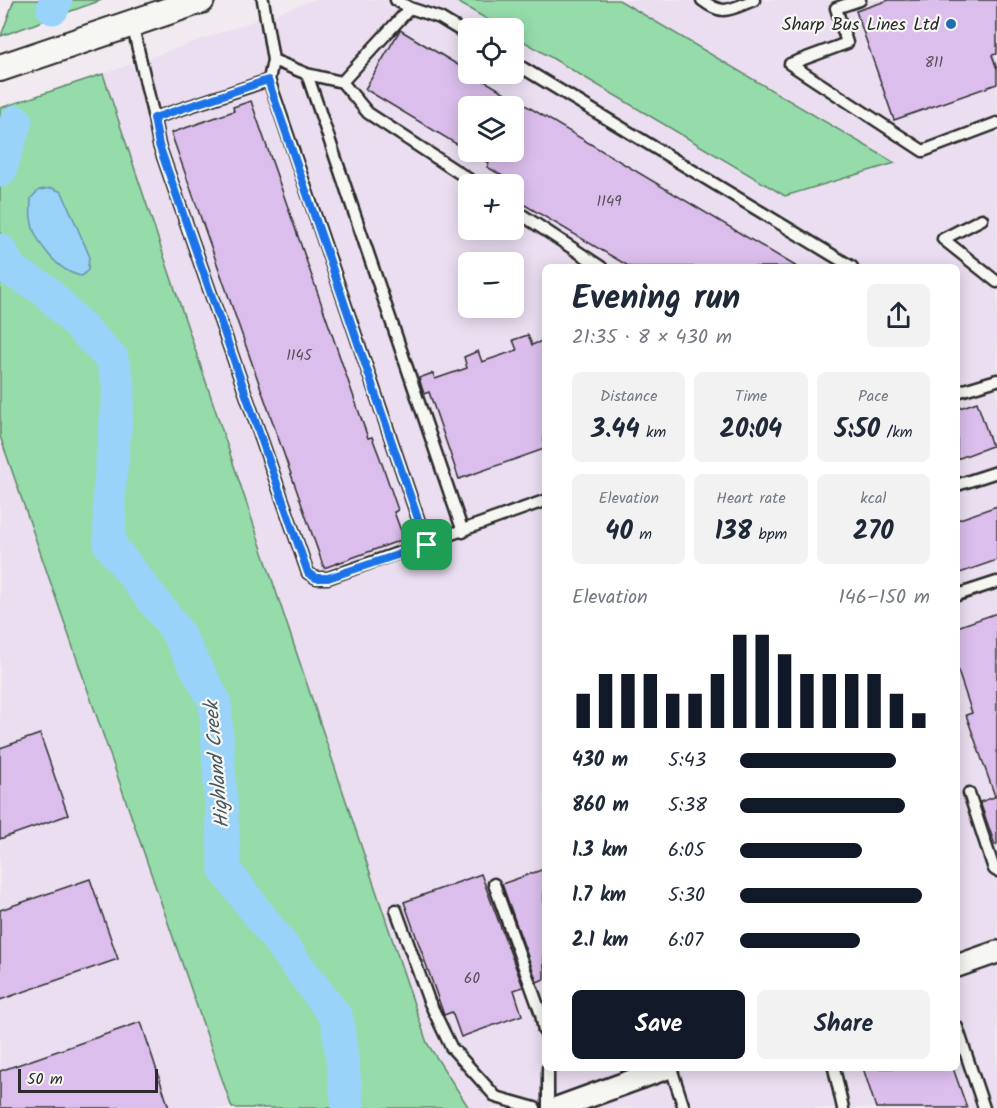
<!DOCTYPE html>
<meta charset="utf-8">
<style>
:root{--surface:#fff;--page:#f2f2f3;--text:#1f2937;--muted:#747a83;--accent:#111827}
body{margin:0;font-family:Kalam,sans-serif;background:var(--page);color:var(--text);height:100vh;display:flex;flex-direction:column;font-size:22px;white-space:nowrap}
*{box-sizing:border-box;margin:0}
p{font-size:20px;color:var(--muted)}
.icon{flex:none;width:33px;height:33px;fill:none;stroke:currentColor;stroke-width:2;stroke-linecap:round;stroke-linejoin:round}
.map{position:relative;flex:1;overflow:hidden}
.panel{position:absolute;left:542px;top:264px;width:418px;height:807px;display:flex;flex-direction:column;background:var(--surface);border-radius:9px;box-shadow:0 3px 15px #0003}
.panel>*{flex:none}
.buttons{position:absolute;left:458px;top:18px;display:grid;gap:12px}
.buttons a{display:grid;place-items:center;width:66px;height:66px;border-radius:9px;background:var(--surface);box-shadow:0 3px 15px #0003;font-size:30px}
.scale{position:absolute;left:18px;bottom:15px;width:140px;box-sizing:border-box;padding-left:6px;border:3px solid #2b2b2b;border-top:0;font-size:16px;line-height:21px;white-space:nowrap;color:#2b2b2b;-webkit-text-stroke:4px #f6f6f2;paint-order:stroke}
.pin{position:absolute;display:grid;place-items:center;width:51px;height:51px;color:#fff;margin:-26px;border-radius:12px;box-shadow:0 3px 9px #0006}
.round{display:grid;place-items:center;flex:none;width:63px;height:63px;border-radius:9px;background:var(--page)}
.overview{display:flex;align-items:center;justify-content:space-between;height:102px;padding:0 30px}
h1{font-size:33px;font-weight:700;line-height:45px}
.stats{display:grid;grid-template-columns:repeat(3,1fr);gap:9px;height:102px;padding:6px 30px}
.stats div{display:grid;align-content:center;border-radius:9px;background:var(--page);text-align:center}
.stats b{font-size:26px;font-weight:700}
.stats small{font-size:16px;font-weight:400}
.stats p{font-size:16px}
.chart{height:168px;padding:12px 30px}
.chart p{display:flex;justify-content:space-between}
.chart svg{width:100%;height:108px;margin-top:6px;stroke:var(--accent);stroke-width:6}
.button{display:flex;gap:12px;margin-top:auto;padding:12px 30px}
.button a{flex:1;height:69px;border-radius:9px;background:var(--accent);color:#fff;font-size:24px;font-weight:700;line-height:69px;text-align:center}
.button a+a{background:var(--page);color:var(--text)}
ul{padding:0 30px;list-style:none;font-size:20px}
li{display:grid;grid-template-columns:96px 72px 1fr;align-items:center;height:45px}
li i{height:15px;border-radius:8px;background:var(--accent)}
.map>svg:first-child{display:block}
.built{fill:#eadef0;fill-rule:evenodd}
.green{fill:#95dcaa;stroke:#60846a;stroke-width:1.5}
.water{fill:#99d3f9;stroke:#6d90a7;stroke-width:1.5}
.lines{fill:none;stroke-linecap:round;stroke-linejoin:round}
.river{stroke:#99d3f9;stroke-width:33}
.building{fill:#dbbeec;stroke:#2b2b2b;stroke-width:1.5}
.service-casing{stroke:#2b2b2b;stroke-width:15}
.minor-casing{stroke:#2b2b2b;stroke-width:26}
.tertiary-casing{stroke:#2b2b2b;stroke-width:30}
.service{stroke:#f6f6f2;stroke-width:10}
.minor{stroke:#f6f6f2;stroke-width:21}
.tertiary{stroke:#f6f6f2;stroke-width:26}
.route-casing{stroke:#fff;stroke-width:12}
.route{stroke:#1a73e8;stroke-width:8}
.poi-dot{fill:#1f6fb2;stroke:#f6f6f2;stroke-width:2}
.labels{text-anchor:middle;stroke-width:4.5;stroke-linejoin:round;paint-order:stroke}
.number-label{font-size:15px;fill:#57505b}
.poi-label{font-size:18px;fill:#2b2b2b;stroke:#f6f6f2;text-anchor:end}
.water-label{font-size:20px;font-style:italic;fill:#46555e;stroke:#f6f6f2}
</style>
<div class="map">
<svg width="997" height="1108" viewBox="0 0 997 1108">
<rect width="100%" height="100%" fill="#f1ebf1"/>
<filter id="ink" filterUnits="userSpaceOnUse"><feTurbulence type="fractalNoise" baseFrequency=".0167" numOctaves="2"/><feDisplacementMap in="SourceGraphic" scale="12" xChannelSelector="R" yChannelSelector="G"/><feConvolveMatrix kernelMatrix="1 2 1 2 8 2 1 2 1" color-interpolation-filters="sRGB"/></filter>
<g filter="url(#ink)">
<path class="built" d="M313,0h684v1108h-528l-42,-65 -324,-969zM468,28h45v46h-45zM468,106h45v46h-45zM468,184h45v46h-45zM468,262h45v46h-45zM544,267h413v801h-413z
M0,436l232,672h-232z"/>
<path class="green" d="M14,0h88l-101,36z
M454,0h165l276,163 -110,33 -272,-161v-7h-11z
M103,74l324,969 42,65h-237l-232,-672v-328z"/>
<path class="water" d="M52,188l10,4 27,63 -1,15 -6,6c-23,-3 -49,-35 -51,-58 -1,-7 0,-14 0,-20l8,-8z"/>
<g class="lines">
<path class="river" d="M53,8l3,-8
M0,171l16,-50
M0,250l12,21 32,18 68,70 7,28 -10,106 1,52 64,82 41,75 10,168 112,148 11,90"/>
</g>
<path class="building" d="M889,0h108v54l-5,1 5,14v15l-103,36 -38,-109z
M400,30l68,41v3h5l324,193h-167l-105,-62 -1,2 -11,-5v-18h-11l4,-6 -19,-11 2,-4 -20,-11h44v-46h-45v45l-103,-62z
M251,101l117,337 4,-1 8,21 18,52 -4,2 10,27 -80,29 -153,-435 63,-22 -1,-4z
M528,335l4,10 12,-5v109l-85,30 -30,-87 -5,2 -5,-16 14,-5 2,6 32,-11 -3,-11 14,-6 4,11 35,-12 -4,-10z
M977,402l15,44 -35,13v-50z
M997,506v54l-40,14v-54z
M997,613v183h-2l-29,-81 6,-2 -15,-45v-41z
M40,734l28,81 -68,24v-91z
M997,796v48l-2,1 -15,-43z
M544,869v110l-7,3 -35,-98z
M481,874l42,113 -9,3 8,25 -61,22 -9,-25 -8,3 -40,-113z
M90,879l28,80 -118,41v-90z
M141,1022l28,86h-169v-37z
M863,1068h90l14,40h-91z"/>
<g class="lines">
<g class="service-casing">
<path id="service" d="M396,0l14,8 30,10 28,17
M702,0c22,17 28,9 52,0
M860,0l-24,8 11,35 -57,21 133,87 74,-28
M132,23l22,95 115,-38 4,-20 -10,-60
M273,60l34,14 35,8 26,31 108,71
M513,62l339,205
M307,74l156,458
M269,80l158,465
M342,82l68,-74
M154,118l5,27 149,428 8,5h12l216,-77
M513,209l88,58
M982,219l-39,20 54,43
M957,392l40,-12
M957,485l40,-13
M957,595l40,-13
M969,793l25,76 3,2
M494,884l47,130 3,17
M396,910l33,91 22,46 45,50 39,11
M957,1027l27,81
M671,1068l13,40
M834,1068l9,40
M548,1108v-40"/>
</g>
<g class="minor-casing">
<path id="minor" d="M957,966l40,-14
M557,1108l110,-40"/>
</g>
<g class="tertiary-casing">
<path id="tertiary" d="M0,68l201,-68"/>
</g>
<use href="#service" class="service"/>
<use href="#minor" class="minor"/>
<use href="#tertiary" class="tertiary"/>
</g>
</g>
<g class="lines" filter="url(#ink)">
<g class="route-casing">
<path id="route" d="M268,80l159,465 -99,33h-12l-8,-5 -149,-428 -5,-27z"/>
</g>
<use href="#route" class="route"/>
</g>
<circle class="poi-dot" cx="951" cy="24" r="6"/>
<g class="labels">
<g class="number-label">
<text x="934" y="67">811</text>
<text x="609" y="206">1149</text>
<text x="299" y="360">1145</text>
<text x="472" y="983">60</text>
</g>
<g class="poi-label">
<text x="939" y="30">Sharp Bus Lines Ltd</text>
</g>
<g class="water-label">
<text transform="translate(216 765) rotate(-95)" y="7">Highland Creek</text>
</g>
</g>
</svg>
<div class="buttons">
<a><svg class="icon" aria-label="locate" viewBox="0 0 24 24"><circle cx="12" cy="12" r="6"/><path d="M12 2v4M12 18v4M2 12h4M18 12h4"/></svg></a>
<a><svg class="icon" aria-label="layers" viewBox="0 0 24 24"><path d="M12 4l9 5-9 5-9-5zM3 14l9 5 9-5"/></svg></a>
<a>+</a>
<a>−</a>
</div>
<div class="scale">50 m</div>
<div class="pin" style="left:427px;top:545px;background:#1e9e55"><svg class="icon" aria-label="arrive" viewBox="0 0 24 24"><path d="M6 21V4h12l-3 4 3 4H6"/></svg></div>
<section class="panel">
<div class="overview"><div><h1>Evening run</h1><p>21:35 · 8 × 430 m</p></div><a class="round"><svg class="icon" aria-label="share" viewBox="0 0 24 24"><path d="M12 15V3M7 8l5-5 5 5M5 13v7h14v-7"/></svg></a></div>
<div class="stats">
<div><p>Distance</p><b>3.44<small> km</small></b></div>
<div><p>Time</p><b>20:04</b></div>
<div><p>Pace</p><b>5:50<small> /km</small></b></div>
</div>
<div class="stats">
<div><p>Elevation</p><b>40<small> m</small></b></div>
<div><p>Heart rate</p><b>138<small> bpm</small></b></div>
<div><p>kcal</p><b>270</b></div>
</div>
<div class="chart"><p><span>Elevation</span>146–150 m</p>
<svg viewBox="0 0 160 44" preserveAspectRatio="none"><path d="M5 44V30M15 44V22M25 44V22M35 44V22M45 44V30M55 44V30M65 44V22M75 44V6M85 44V6M95 44V14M105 44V22M115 44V22M125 44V22M135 44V22M145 44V30M155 44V38"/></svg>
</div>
<ul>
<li><b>430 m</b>5:43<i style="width:82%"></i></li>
<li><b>860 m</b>5:38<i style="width:87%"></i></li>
<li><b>1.3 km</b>6:05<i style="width:64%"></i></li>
<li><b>1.7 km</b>5:30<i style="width:96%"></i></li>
<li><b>2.1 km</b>6:07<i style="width:63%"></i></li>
</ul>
<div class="button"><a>Save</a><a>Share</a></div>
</section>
</div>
